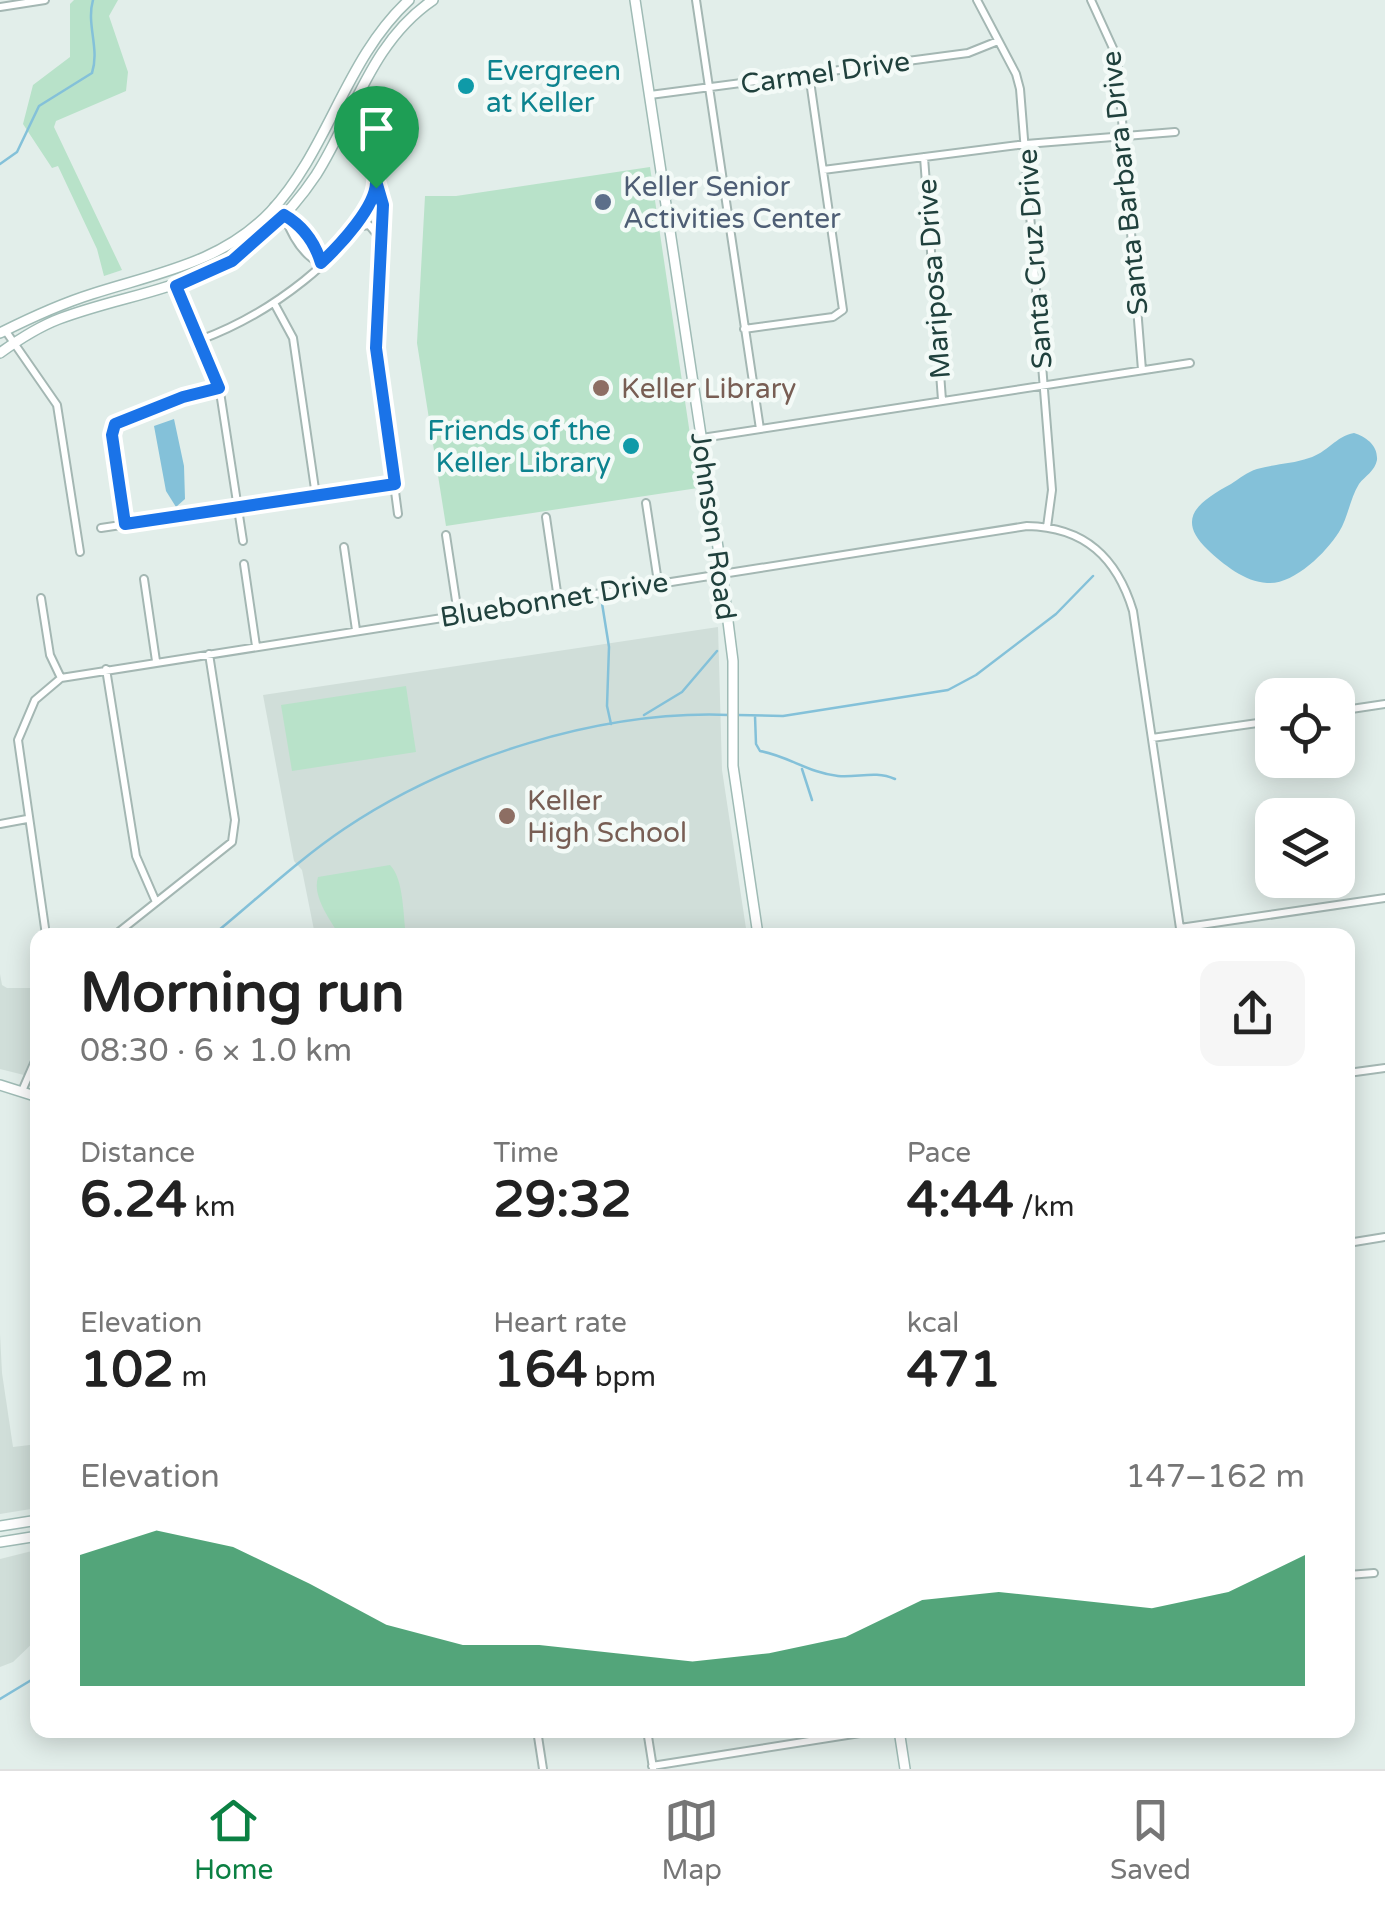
<!DOCTYPE html>
<meta charset="utf-8">
<style>
:root{--surface:#fff;--page:#f6f6f6;--text:#222;--muted:#767676;--line:#e0e0e0;--accent:#0b8043}
body{margin:0;font-family:"Varela Round",sans-serif;background:var(--page);color:var(--text);height:100vh;display:flex;flex-direction:column;font-size:38px;white-space:nowrap}
*{box-sizing:border-box;margin:0}
p{font-size:32px;color:var(--muted)}
.icon{flex:none;width:55px;height:55px;fill:none;stroke:currentColor;stroke-width:2;stroke-linecap:round;stroke-linejoin:round}
.map{position:relative;flex:1;overflow:hidden}
.panel{position:absolute;left:30px;top:928px;width:1325px;height:810px;display:flex;flex-direction:column;background:var(--surface);border-radius:20px;box-shadow:0 5px 25px #0003}
.panel>*{flex:none}
.buttons{position:absolute;left:1255px;top:678px;display:grid;gap:20px}
.buttons a{display:grid;place-items:center;width:100px;height:100px;border-radius:20px;background:var(--surface);box-shadow:0 5px 25px #0003;font-size:50px}
.pin{position:absolute;display:grid;place-items:center;width:85px;height:85px;color:#fff;margin:-102px -42px;border-radius:50% 50% 50% 0;rotate:-45deg;box-shadow:0 0 10px #0007}
.pin .icon{rotate:45deg}
.round{display:grid;place-items:center;flex:none;width:105px;height:105px;border-radius:20px;background:var(--page)}
.head{display:flex;align-items:center;justify-content:space-between;height:170px;padding:0 50px}
h1{font-size:55px;font-weight:700;line-height:75px}
.metrics{display:grid;grid-template-columns:repeat(3,1fr);gap:15px;height:170px;padding:10px 50px}
.metrics div{display:grid;align-content:center}
.metrics b{font-size:50px;font-weight:700}
.metrics small{font-size:28px;font-weight:400}
.metrics p{font-size:28px}
.chart{height:280px;padding:20px 50px}
.chart p{display:flex;justify-content:space-between}
.chart svg{width:100%;height:180px;margin-top:10px;fill:var(--accent);opacity:.7}
.menu{display:flex;justify-content:space-around;align-items:center;height:140px;border-top:2px solid var(--line);background:var(--surface);font-size:28px;color:var(--muted)}
.menu a{display:grid;justify-items:center;gap:5px}
.menu .selected{color:var(--accent)}
.map>svg:first-child{display:block}
.built{fill:#d0ded9}
.green{fill:#b8e2c9}
.water{fill:#84c1d9}
.lines{fill:none;stroke-linecap:round;stroke-linejoin:round}
.stream{stroke:#84c1d9;stroke-width:2.5}
.street-casing{stroke:#a4b7b3;stroke-width:10}
.secondary-casing{stroke:#9fbbb5;stroke-width:12}
.street{stroke:#fff;stroke-width:6}
.secondary{stroke:#fff;stroke-width:9}
.route-casing{stroke:#fff;stroke-width:20}
.route{stroke:#1a73e8;stroke-width:12}
.culture-dot{fill:#0f9aa8;stroke:#f3faf7;stroke-width:4}
.service-dot{fill:#5c6f8a;stroke:#f3faf7;stroke-width:4}
.education-dot{fill:#8d6e63;stroke:#f3faf7;stroke-width:4}
.labels{text-anchor:middle;stroke-width:9;stroke-linejoin:round;paint-order:stroke}
.culture-label{font-size:28px;fill:#0d838f;stroke:#f3faf7;text-anchor:start}
.street-label{font-size:28px;fill:#20413d;stroke:#f3faf7}
.service-label{font-size:28px;fill:#4e5e75;stroke:#f3faf7;text-anchor:start}
.education-label{font-size:28px;fill:#785e54;stroke:#f3faf7;text-anchor:start}
</style>
<div class="map">
<svg width="1385" height="1769" viewBox="0 0 1385 1769">
<rect width="100%" height="100%" fill="#e2eeea"/>
<path class="built" d="M718,627l4,143 25,165h-432l-13,-65 -8,-9 -31,-166z
M0,974l2,11 5,3h30v53l-13,34 -24,-6z
M0,1334l2,39 11,74 25,-3 -1,64 -37,6z
M32,1551l5,35v53l-24,23 -13,5v-108z"/>
<path class="green" d="M74,0h44l-9,16 19,56 -2,19 -70,30 -2,6 68,143 -18,6 -7,-27 -39,-83 -6,2 -29,-44 10,-39 37,-28v-53z
M650,167l48,321 -252,38 -29,-183 8,-147h31z
M406,686l10,66 -124,19 -11,-66z
M390,865c14,14 13,51 16,70h-67c-10,-17 -27,-39 -21,-58z"/>
<path class="water" d="M174,419l10,47 1,33 -9,8 -10,-16 -12,-65z
M1354,433c12,4 24,12 23,27 -2,11 -12,16 -18,24 -9,14 -11,34 -20,48 -14,22 -46,53 -72,51 -22,-1 -44,-19 -59,-33 -34,-32 -8,-49 23,-66 8,-5 16,-12 26,-15 17,-5 35,-5 52,-11 18,-5 27,-22 45,-25z"/>
<g class="lines">
<path class="stream" d="M0,164l17,-12 22,-46 53,-33c8,-25 -6,-48 1,-73
M601,597l8,50 -2,59 4,18
M644,715l38,-23 35,-41
M737,715l46,1 165,-26 28,-15 80,-61 37,-38
M755,716l1,28 4,7c28,5 49,22 78,25 20,2 37,-6 57,3
M802,769l10,31
M213,935c43,-35 85,-75 131,-106 107,-72 257,-119 385,-114
M0,1699l38,-23"/>
<g class="street-casing">
<path id="street" d="M696,0l64,429
M977,0l39,74 4,15 32,401 -5,37
M1091,0l26,57 25,313
M0,7l45,-7
M650,95l318,-42 30,-12
M358,139l25,66 -7,143 22,166
M924,157l18,243
M823,170l203,-26 149,-12
M274,206c20,19 38,29 47,57
M284,215c7,19 18,40 36,48
M355,227l14,-2 11,13
M176,286l44,106 23,149
M274,303l19,35 23,158
M744,329l89,-12 10,-7 -34,-236
M5,330l52,75 23,147
M200,340c65,-24 154,-84 176,-152
M702,438l488,-75
M646,503l12,79
M546,517l12,82
M125,524l-13,-89 2,-10 7,-6 27,-6 28,-14 43,-12
M101,528l294,-44
M446,535l12,79
M344,547l12,83
M244,564l12,82
M144,579l12,82
M41,598l9,57 11,23
M106,669l30,187 20,46
M1338,711l47,-7
M1152,738l120,-17
M0,824l27,-5
M1180,928l205,-30
M46,935l-28,-195 17,-40 26,-22 966,-152c58,1 90,32 106,85l48,324
M115,935l117,-93 3,-22 -26,-166
M1348,1073l37,-5
M22,1091l16,-37
M1348,1243l37,-6
M1348,1575l26,-2
M537,1730l6,39
M647,1730l6,38
M652,1766l227,-36"/>
</g>
<g class="secondary-casing">
<path id="secondary" d="M635,0l87,574 11,87v105l25,169
M0,333c30,-15 60,-29 92,-39 65,-21 130,-31 179,-83 58,-62 74,-152 138,-211
M0,353c18,-13 38,-26 59,-34 74,-28 146,-29 208,-87 19,-17 35,-36 49,-57 38,-60 55,-133 117,-175
M0,1085l38,12
M0,1526l38,-6
M0,1542l38,-6
M899,1730l6,39"/>
</g>
<use href="#street" class="street"/>
<use href="#secondary" class="secondary"/>
</g>
<g class="lines">
<g class="route-casing">
<path id="route" d="M376,181l7,24 -7,143 19,136 -270,40 -13,-89 3,-11 68,-27 36,-9 -43,-102 56,-25 52,-46c19,11 31,28 37,48 18,-17 56,-57 55,-82z"/>
</g>
<use href="#route" class="route"/>
</g>
<g class="culture-dot">
<circle cx="466" cy="86" r="10"/>
<circle cx="631" cy="446" r="10"/>
</g>
<circle class="service-dot" cx="603" cy="202" r="10"/>
<g class="education-dot">
<circle cx="601" cy="388" r="10"/>
<circle cx="507" cy="816" r="10"/>
</g>
<g class="labels">
<g class="culture-label">
<text x="486" y="80">Evergreen<tspan x="486" dy="32">at Keller</tspan></text>
<text x="611" y="440" text-anchor="end">Friends of the<tspan x="611" dy="32">Keller Library</tspan></text>
</g>
<g class="street-label">
<text transform="translate(825 72) rotate(-8)" y="10">Carmel Drive</text>
<text transform="translate(1124 183) rotate(-96)" y="10">Santa Barbara Drive</text>
<text transform="translate(1034 259) rotate(-94)" y="10">Santa Cruz Drive</text>
<text transform="translate(933 279) rotate(-94)" y="10">Mariposa Drive</text>
<text transform="translate(714 526) rotate(82)" y="10">Johnson Road</text>
<text transform="translate(554 599) rotate(-9)" y="10">Bluebonnet Drive</text>
</g>
<g class="service-label">
<text x="623" y="196">Keller Senior<tspan x="623" dy="32">Activities Center</tspan></text>
</g>
<g class="education-label">
<text x="621" y="398">Keller Library</text>
<text x="527" y="810">Keller<tspan x="527" dy="32">High School</tspan></text>
</g>
</g>
</svg>
<div class="buttons">
<a><svg class="icon" aria-label="locate" viewBox="0 0 24 24"><circle cx="12" cy="12" r="6"/><path d="M12 2v4M12 18v4M2 12h4M18 12h4"/></svg></a>
<a><svg class="icon" aria-label="layers" viewBox="0 0 24 24"><path d="M12 4l9 5-9 5-9-5zM3 14l9 5 9-5"/></svg></a>
</div>
<div class="pin" style="left:376px;top:188px;background:#1e9e55"><svg class="icon" aria-label="arrive" viewBox="0 0 24 24"><path d="M6 21V4h12l-3 4 3 4H6"/></svg></div>
<section class="panel">
<div class="head"><div><h1>Morning run</h1><p>08:30 · 6 × 1.0 km</p></div><a class="round"><svg class="icon" aria-label="share" viewBox="0 0 24 24"><path d="M12 15V3M7 8l5-5 5 5M5 13v7h14v-7"/></svg></a></div>
<div class="metrics">
<div><p>Distance</p><b>6.24<small> km</small></b></div>
<div><p>Time</p><b>29:32</b></div>
<div><p>Pace</p><b>4:44<small> /km</small></b></div>
</div>
<div class="metrics">
<div><p>Elevation</p><b>102<small> m</small></b></div>
<div><p>Heart rate</p><b>164<small> bpm</small></b></div>
<div><p>kcal</p><b>471</b></div>
</div>
<div class="chart"><p><span>Elevation</span>147–162 m</p>
<svg viewBox="0 0 160 44" preserveAspectRatio="none"><path d="M0 44V12L10 6L20 10L30 19L40 29L50 34L60 34L70 36L80 38L90 36L100 32L110 23L120 21L130 23L140 25L150 21L160 12V44z"/></svg>
</div>
</section>
</div>
<nav class="menu">
<a class="selected"><svg class="icon" aria-label="home" viewBox="0 0 24 24"><path d="M3 11l9-7 9 7M6 9v11h12V9"/></svg>Home</a>
<a><svg class="icon" aria-label="map" viewBox="0 0 24 24"><path d="M3 6l6-2 6 2 6-2v14l-6 2-6-2-6 2zM9 4v14M15 6v14"/></svg>Map</a>
<a><svg class="icon" aria-label="saved" viewBox="0 0 24 24"><path d="M7 4h10v16l-5-4-5 4z"/></svg>Saved</a>
</nav>
